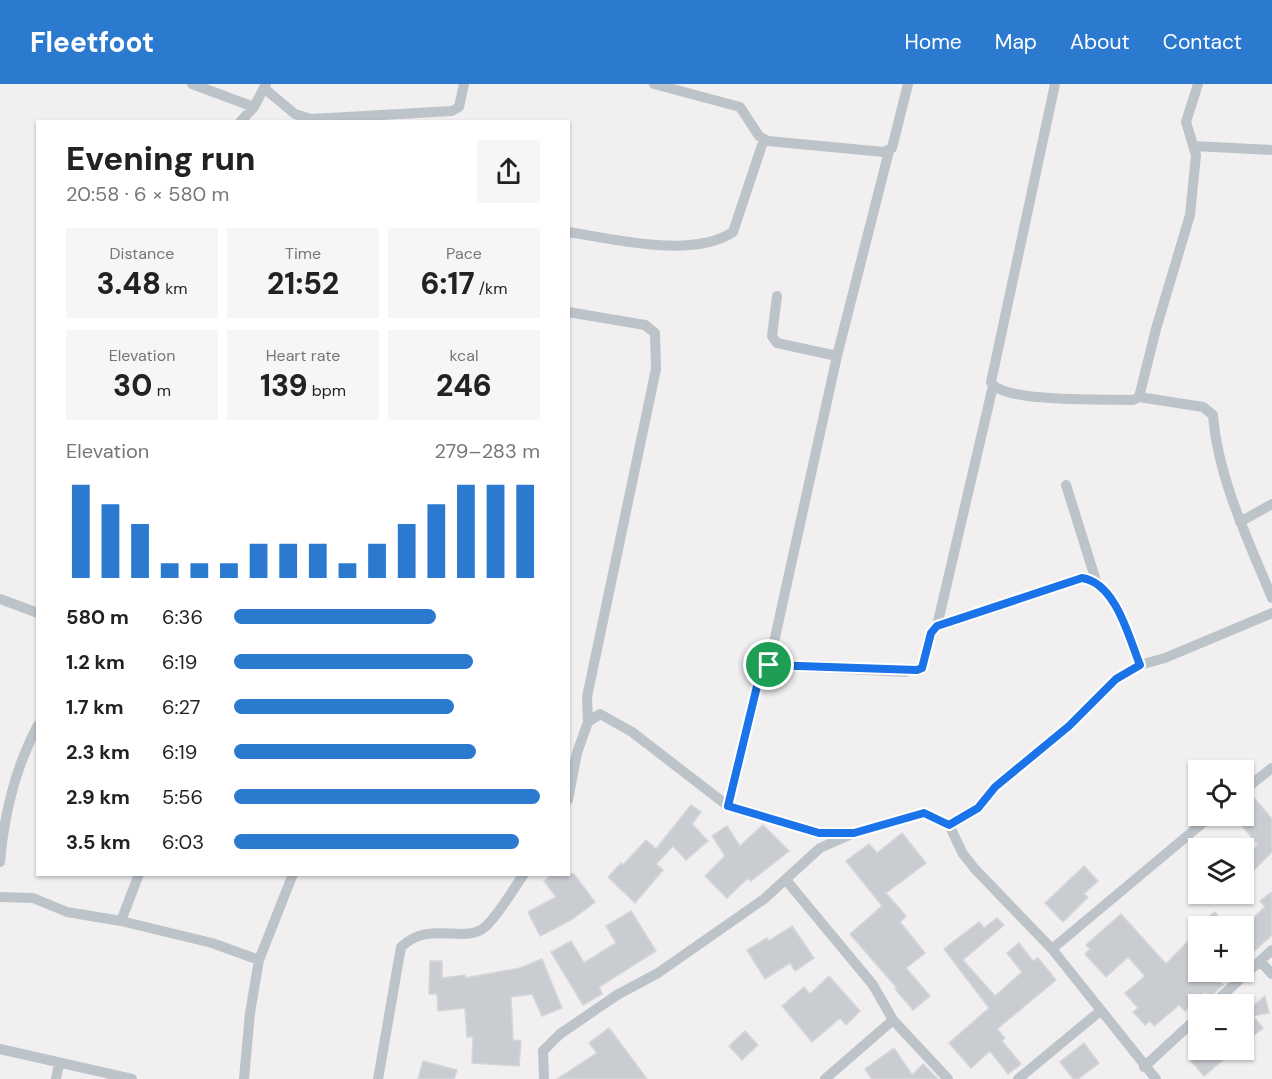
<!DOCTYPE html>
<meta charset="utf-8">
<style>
:root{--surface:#fff;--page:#f6f6f6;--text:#222;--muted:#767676;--accent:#2b7acf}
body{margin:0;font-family:"DM Sans",sans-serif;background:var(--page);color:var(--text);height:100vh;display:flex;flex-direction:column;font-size:22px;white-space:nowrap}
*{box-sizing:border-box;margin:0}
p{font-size:20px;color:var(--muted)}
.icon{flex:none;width:33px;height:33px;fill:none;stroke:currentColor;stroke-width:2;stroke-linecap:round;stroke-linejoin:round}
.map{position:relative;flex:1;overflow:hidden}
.sheet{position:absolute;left:36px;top:36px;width:534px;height:756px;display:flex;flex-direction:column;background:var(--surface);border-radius:0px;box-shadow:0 2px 4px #0004}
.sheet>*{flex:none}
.tools{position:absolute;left:1188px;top:676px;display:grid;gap:12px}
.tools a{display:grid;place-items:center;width:66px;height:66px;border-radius:0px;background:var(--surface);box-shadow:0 2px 4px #0004;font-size:30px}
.pin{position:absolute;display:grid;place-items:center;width:51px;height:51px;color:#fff;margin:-26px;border:3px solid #fff;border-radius:50%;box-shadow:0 2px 6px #0007}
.round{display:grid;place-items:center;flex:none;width:63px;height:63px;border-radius:0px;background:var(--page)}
.head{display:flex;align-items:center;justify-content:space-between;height:102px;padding:0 30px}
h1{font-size:33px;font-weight:800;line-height:45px}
.figures{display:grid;grid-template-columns:repeat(3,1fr);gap:9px;height:102px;padding:6px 30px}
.figures div{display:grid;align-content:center;border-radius:0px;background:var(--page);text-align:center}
.figures b{font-size:30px;font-weight:800}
.figures small{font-size:16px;font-weight:400}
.figures p{font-size:16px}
.chart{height:168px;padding:12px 30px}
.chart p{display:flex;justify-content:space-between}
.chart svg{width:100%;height:108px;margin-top:6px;stroke:var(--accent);stroke-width:6}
ul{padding:0 30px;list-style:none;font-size:20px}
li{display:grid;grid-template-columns:96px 72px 1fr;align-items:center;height:45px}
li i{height:15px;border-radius:8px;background:var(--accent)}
header{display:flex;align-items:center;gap:36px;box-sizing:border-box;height:84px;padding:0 30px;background:var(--accent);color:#fff}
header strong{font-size:28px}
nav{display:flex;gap:33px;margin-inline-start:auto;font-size:21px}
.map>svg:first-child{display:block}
.building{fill:#c9ccd1;stroke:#d4d6da;stroke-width:1.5}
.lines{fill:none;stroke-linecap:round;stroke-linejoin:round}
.minor{stroke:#bcc4ca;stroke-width:10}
.route-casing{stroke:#fff;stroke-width:12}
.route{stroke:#1a73e8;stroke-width:8}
</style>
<header>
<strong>Fleetfoot</strong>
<nav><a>Home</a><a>Map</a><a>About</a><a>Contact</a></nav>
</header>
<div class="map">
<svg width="1272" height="995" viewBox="0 0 1272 995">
<rect width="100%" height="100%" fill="#f1efef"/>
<path class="building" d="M1251,710l21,25v33l-28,28v-22l14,-13 -24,-29h10v-18z
M691,721l10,7 -9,12 16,17 -22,19 -13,-14 -17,18 7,6 -28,33 -27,-26 13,-14 2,2 23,-25 10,9z
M763,741l26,26 -38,30 -3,-3 -21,20 -22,-22 20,-20 -13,-20 15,-10 13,20z
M902,749l24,30 -40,30 20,23 -6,6 25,31 -19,15 24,28 -17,14 -18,-21 2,-1 -47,-54 32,-28 -36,-45 23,-17 8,9z
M1084,782l14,15 -14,13 4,3 -25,25 -18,-19z
M553,790h21l21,28 -24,18 -31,16 -12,-24 28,-15 -12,-16z
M1272,808v43l-28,25v-34l21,-19 -5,-6z
M631,827l25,40 -57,36 3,7 -19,11 -32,-53 20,-11 13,22 32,-20 -10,-17z
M1215,828l12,15h-32z
M1121,830l45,50 25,-26 7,7v27h29l-9,8 5,5 -13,12 -5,-5 -20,19 -6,-6 -25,21 -4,-5 -5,4 -12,-13 5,-4 -13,-15 20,-17 -17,-19 -22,20 -21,-23 5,-5 -4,-4z
M997,834l7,7 -41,35 32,36 27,-24 -15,-19 12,-10 14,18 5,-3 18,22 -59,49 8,9 -3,3 19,23 -13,10 -18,-23 -19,17 -22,-25 40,-35 -45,-59 35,-27 5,6z
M792,842l22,32 -19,13 -5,-8 -25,16 -18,-29 20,-12 2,3z
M542,875l20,49 -20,8 -10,-22 -21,3 2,43 8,1 -2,25 -47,-3 1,-26h-6l-2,-29 -27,3 -1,-17h-8l1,-33h12v17l23,-3v3l55,-10z
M829,892l31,35 -14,14 -6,-7 -28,24 -30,-36 22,-19 6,7z
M1265,912l4,17 -16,3 10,12 -19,15v-39l4,6z
M609,944l38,51h-90l40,-26 -8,-10z
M745,947l13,14 -16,15 -13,-14z
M1084,959l15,20 -21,16h-5l-13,-17z
M894,964l18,27 11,-11 15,15h-66l-7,-10z
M1204,966h31l-31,26 -13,-15z
M423,977l34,9 -3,9h-36z"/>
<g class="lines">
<path class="minor" d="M192,0l62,23
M654,0l86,23 19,29 9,5 116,11 8,-4 16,-64
M1055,0l-64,298c10,21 117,17 142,18l6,-3 17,-68 34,-114 6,-60 -10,-33 12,-38
M265,5l30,25 16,5 141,-8 7,-4 5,-23
M240,38l14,-15 12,-23
M1194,62l78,4
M568,148c47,7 124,27 165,0l31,-93
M777,212l-5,40 5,7 60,13
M568,228l77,13 10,8 1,36 -69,328 1,25
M1139,313l64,10 10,8c5,63 35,125 59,183
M1066,401l31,99
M1240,438l32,-18
M0,515l38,14
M937,542l56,-240
M769,581l68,-309 52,-205
M1244,706l28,-22
M568,716l9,-47 11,-31 12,-8 32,18 96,74 91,27h32
M728,722l31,-129 10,-12 137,7 16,-4 9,-35 6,-7 144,-48c35,5 48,60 59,87
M949,741l14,29 12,15 77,80 104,130
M0,778c4,-46 16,-96 38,-137
M786,796l87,105 20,35 55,59
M0,813l33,1 34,14 54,9 91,22 47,17
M121,837l18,-47
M1052,865l159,-133
M1260,877l12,13
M1212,921l60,-55
M0,965l132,30
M1144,983l54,-50
M56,995l3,-15
M244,995l6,-66 9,-53 34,-86
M378,995l23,-132c29,-28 63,-2 84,-20 13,-11 28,-38 39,-53
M544,995l-1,-28 17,-17 57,-39 41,-22 106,-74 56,-51 34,-15 70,-20 25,12 29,-17 17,-21 74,-61 47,-47 24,-14 25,-7 107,-45
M825,995l68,-59
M1018,995l81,-67"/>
</g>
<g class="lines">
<g class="route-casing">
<path id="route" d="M1082,494c34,5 47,60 58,87l-24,14 -47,47 -74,61 -17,21 -29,17 -25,-12 -70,20h-35l-91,-27 31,-128 10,-13 148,5 5,-2 9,-35 6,-7z"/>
</g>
<use href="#route" class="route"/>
</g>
</svg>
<div class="tools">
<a><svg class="icon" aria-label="locate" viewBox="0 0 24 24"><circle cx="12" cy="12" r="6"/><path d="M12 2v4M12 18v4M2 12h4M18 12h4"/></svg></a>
<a><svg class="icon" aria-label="layers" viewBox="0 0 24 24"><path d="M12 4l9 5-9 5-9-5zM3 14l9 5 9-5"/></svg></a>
<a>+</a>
<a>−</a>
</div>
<div class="pin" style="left:769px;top:581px;background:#1e9e55"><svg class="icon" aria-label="arrive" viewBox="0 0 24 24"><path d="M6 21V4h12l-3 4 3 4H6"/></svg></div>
<section class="sheet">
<div class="head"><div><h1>Evening run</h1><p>20:58 · 6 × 580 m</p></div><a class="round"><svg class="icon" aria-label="share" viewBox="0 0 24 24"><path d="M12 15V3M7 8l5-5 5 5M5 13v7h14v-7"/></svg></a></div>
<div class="figures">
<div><p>Distance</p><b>3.48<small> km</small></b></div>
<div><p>Time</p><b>21:52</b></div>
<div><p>Pace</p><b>6:17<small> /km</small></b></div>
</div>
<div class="figures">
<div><p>Elevation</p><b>30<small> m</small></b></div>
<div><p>Heart rate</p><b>139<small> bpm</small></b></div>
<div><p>kcal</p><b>246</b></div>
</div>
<div class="chart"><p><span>Elevation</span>279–283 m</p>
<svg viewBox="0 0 160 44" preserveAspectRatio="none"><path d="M5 44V6M15 44V14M25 44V22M35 44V38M45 44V38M55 44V38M65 44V30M75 44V30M85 44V30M95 44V38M105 44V30M115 44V22M125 44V14M135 44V6M145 44V6M155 44V6"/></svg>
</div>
<ul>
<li><b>580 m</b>6:36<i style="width:66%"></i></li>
<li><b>1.2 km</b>6:19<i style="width:78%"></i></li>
<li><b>1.7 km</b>6:27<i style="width:72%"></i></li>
<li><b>2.3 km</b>6:19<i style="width:79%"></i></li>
<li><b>2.9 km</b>5:56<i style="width:100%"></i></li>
<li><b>3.5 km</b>6:03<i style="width:93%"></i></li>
</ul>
</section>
</div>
